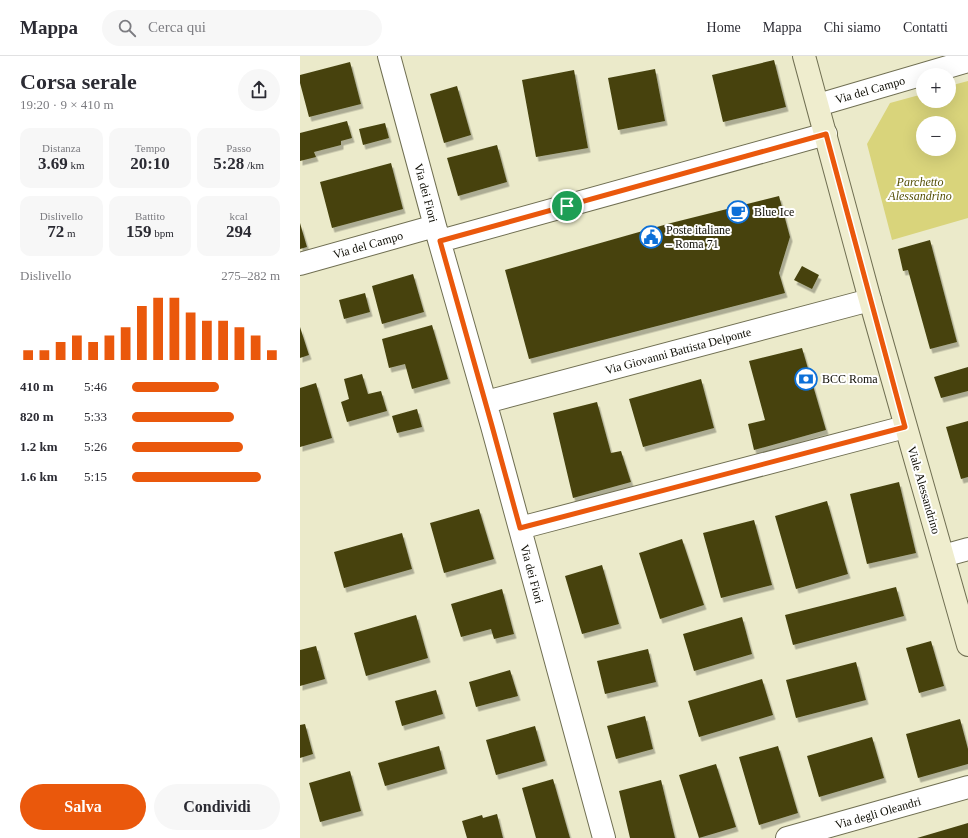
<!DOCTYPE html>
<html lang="it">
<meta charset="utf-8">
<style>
:root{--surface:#fff;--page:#f7f7f7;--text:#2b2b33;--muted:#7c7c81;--line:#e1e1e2;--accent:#ea580c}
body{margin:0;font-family:Georgia,serif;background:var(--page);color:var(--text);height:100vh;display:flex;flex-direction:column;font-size:15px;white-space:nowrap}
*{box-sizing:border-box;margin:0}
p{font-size:13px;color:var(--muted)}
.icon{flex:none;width:22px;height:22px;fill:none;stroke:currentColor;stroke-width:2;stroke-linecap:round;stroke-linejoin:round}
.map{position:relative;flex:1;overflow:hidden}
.side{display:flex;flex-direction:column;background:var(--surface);width:300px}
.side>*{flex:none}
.buttons{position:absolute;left:616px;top:12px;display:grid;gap:8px}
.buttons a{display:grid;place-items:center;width:40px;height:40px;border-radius:50%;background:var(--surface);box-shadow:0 4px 16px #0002;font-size:20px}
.pin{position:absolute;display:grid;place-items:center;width:34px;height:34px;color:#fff;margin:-17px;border:2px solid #fff;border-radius:50%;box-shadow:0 1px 4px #0007}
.round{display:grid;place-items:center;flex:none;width:42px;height:42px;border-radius:21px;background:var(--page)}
.summary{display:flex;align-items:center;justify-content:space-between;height:68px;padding:0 20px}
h1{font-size:22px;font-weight:600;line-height:30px}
.metrics{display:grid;grid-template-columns:repeat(3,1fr);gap:6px;height:68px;padding:4px 20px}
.metrics div{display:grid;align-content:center;border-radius:10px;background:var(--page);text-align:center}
.metrics b{font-size:17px;font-weight:600}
.metrics small{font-size:11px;font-weight:400}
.metrics p{font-size:11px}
.chart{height:112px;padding:8px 20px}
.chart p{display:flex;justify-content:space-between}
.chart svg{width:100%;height:72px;margin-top:4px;stroke:var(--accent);stroke-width:6}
.primary-button{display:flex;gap:8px;margin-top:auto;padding:8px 20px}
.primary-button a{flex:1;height:46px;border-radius:24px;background:var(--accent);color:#fff;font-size:16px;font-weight:600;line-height:46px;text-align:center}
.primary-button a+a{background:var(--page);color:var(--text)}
ul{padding:0 20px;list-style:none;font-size:13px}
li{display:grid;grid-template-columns:64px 48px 1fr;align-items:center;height:30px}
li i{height:10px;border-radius:5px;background:var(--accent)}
header{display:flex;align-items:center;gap:24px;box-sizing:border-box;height:56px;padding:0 20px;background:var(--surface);border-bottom:1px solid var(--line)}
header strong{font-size:19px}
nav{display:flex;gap:22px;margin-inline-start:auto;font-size:14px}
.search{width:280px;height:36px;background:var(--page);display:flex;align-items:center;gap:10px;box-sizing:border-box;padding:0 14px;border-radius:22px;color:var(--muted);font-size:15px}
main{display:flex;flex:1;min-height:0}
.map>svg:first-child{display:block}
.green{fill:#d9d47b;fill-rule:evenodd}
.building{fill:#464311;filter:url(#shadow)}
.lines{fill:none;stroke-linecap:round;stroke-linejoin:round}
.street-casing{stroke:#706f52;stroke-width:24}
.secondary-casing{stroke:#706f52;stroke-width:24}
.street{stroke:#fff;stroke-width:22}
.secondary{stroke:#efedce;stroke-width:22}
.route-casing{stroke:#fff;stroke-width:8}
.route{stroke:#ea580c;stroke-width:5}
.labels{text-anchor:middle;stroke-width:4;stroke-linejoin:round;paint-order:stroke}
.street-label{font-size:12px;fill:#0d0c03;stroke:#fff}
.park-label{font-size:12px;font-style:italic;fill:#555007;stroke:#fff}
.poi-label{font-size:12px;fill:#0d0c03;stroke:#fff;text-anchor:start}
</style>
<header>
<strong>Mappa</strong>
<div class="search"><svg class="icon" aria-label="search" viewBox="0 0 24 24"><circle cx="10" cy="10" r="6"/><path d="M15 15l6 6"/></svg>Cerca qui</div>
<nav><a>Home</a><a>Mappa</a><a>Chi siamo</a><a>Contatti</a></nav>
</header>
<main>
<section class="side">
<div class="summary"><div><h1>Corsa serale</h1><p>19:20 · 9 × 410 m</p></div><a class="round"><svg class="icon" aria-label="share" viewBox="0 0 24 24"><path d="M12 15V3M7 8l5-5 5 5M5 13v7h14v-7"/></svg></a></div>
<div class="metrics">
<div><p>Distanza</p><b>3.69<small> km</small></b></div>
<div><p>Tempo</p><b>20:10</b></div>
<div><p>Passo</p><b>5:28<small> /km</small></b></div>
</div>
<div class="metrics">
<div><p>Dislivello</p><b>72<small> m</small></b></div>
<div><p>Battito</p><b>159<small> bpm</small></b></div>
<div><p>kcal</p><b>294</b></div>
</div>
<div class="chart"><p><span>Dislivello</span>275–282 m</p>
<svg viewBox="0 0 160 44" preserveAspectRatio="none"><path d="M5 44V38M15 44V38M25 44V33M35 44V29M45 44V33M55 44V29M65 44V24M75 44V11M85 44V6M95 44V6M105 44V15M115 44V20M125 44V20M135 44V24M145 44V29M155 44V38"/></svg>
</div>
<ul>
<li><b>410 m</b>5:46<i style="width:59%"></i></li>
<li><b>820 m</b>5:33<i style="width:69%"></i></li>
<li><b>1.2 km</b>5:26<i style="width:75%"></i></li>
<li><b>1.6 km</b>5:15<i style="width:87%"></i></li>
</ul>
<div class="primary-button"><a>Salva</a><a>Condividi</a></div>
</section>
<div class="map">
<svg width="668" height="782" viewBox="0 0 668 782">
<defs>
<filter id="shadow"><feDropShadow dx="2.5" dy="4.5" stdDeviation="0" flood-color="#0004"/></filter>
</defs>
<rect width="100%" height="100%" fill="#ebeaca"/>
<path class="green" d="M668,25v137l-76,22 -25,-96 23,-41 33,-9v7h26v-15zM623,67h26v26h-26z"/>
<path class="building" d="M474,4l12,47 -63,15 -11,-47z
M50,6l11,42 -52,13 -9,-34v-8z
M355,13l10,52 -47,9 -10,-52z
M274,14l14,78 -52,9 -14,-77z
M157,30l14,49 -27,8 -14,-49z
M47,65l5,17 -11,3v4l-27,7 2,5 -16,4v-28z
M85,67l4,15 -26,7 -4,-16z
M197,89l10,37 -49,14 -11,-38z
M91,107l12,46 -71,19 -12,-46z
M479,140l11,41 -11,36 6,20 -256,66 -24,-89 166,-47z
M0,167l7,24 -7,2z
M630,184l27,102 -27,7 -22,-79 -5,1 -5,-22z
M502,210l17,9 -7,14 -18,-9z
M113,218l11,38 -42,12 -10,-38z
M65,237l5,19 -26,7 -5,-19z
M132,269l16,54 -36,10 -7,-25 -16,4 -7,-29z
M0,271l9,28 -9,3z
M502,292l24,82 -72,20 -6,-26 17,-4 -16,-59z
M668,311v24l-27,7 -7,-21z
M62,318l6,20 13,-3 6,20 -40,11 -6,-20 8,-3 -5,-20z
M401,323l13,49 -71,19 -14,-48z
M16,327l16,55 -32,9v-59z
M297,346l14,51 10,-2 10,31 -58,16 -20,-85z
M117,353l5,18 -25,6 -5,-17z
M668,365v56l-7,2 -15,-52z
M599,426l17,71 -49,11 -17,-70z
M527,445l21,73 -52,15 -21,-73z
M179,453l15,50 -50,14 -14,-50z
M454,464l18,65 -51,13 -18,-65z
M102,477l10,36 -68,19 -10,-36z
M382,483l22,66 -44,14 -21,-66z
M302,509l17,59 -37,10 -17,-58z
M596,531l8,29 -111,29 -8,-30z
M202,533l12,45 -20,5 -3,-10 -30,8 -10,-33z
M116,559l12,43 -62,18 -12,-43z
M442,561l10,37 -58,17 -11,-37z
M631,585l13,45 -25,7 -13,-45z
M16,590l9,33 -25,7v-36z
M348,593l8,33 -51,12 -8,-33z
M556,606l10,38 -70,18 -10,-38z
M210,614l8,26 -42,11 -7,-25z
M462,623l11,36 -74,22 -11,-36z
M136,634l7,24 -41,12 -7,-25z
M345,660l8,33 -37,10 -9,-33z
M660,663l8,30v15l-50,14 -12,-44z
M5,668l8,30 -13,4v-33z
M235,670l10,35 -49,14 -10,-35z
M572,681l12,41 -65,19 -12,-41z
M139,690l6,23 -60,17 -7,-23z
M478,690l20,67 -39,12 -20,-68z
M416,708l20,63 -37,11 -20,-63z
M50,715l11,40 -41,11 -11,-39z
M253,723l17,59h-34l-14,-50z
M361,724l14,58h-45l-11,-47z
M197,758l6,24h-36l-5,-17 20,-6 1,3z
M668,767v15h-51z"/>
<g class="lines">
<g class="street-casing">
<path id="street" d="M89,0l46,170 57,200 112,412
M518,49l150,-44
M140,185l386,-107
M0,208l135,-38
M186,346l384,-102
M220,472l385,-101
M643,500l25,-7
M487,782l181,-51"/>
</g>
<g class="secondary-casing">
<path id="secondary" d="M504,0l66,244 98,345"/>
</g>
<use href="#street" class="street"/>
<use href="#secondary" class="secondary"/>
</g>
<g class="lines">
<g class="route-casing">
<path id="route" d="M526,78l79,293 -385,101 -28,-102 -52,-185z"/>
</g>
<use href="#route" class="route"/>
</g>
<defs>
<g id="cafe-ring" transform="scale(1.15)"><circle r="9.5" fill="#fff" stroke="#0d70d8" stroke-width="1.5"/><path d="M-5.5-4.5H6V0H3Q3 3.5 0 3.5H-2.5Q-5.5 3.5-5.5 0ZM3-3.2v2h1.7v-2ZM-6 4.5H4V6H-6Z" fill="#0d70d8"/></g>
<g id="civic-ring" transform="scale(1.15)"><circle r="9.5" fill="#fff" stroke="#0d70d8" stroke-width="1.5"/><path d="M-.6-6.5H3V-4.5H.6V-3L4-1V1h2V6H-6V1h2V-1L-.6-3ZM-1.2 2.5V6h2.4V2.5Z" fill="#0d70d8"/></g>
<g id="bank-ring" transform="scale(1.15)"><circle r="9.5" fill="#fff" stroke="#0d70d8" stroke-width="1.5"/><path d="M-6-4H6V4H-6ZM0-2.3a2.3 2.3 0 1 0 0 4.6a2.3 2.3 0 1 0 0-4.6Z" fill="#0d70d8"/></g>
</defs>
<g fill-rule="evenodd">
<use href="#cafe-ring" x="438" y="156"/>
<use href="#civic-ring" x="351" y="181"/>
<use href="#bank-ring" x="506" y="323"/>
</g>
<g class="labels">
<g class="street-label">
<text transform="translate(570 34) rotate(-16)" y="4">Via del Campo</text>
<text transform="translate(126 137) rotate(75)" y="4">Via dei Fiori</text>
<text transform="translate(68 189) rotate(-16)" y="4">Via del Campo</text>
<text transform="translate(378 295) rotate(-15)" y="4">Via Giovanni Battista Delponte</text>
<text transform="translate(624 434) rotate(74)" y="4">Viale Alessandrino</text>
<text transform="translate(232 518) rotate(75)" y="4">Via dei Fiori</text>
<text transform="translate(578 757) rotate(-16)" y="4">Via degli Oleandri</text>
</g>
<g class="park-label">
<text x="620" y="130">Parchetto<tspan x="620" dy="14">Alessandrino</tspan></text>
</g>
<g class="poi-label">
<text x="454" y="160">Blue Ice</text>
<text x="366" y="178">Poste italiane<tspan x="366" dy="14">– Roma 71</tspan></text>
<text x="522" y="327">BCC Roma</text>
</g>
</g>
</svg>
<div class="buttons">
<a>+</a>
<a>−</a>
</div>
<div class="pin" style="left:267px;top:150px;background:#1e9e55"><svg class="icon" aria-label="arrive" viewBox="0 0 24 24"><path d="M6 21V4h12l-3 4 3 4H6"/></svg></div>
</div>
</main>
